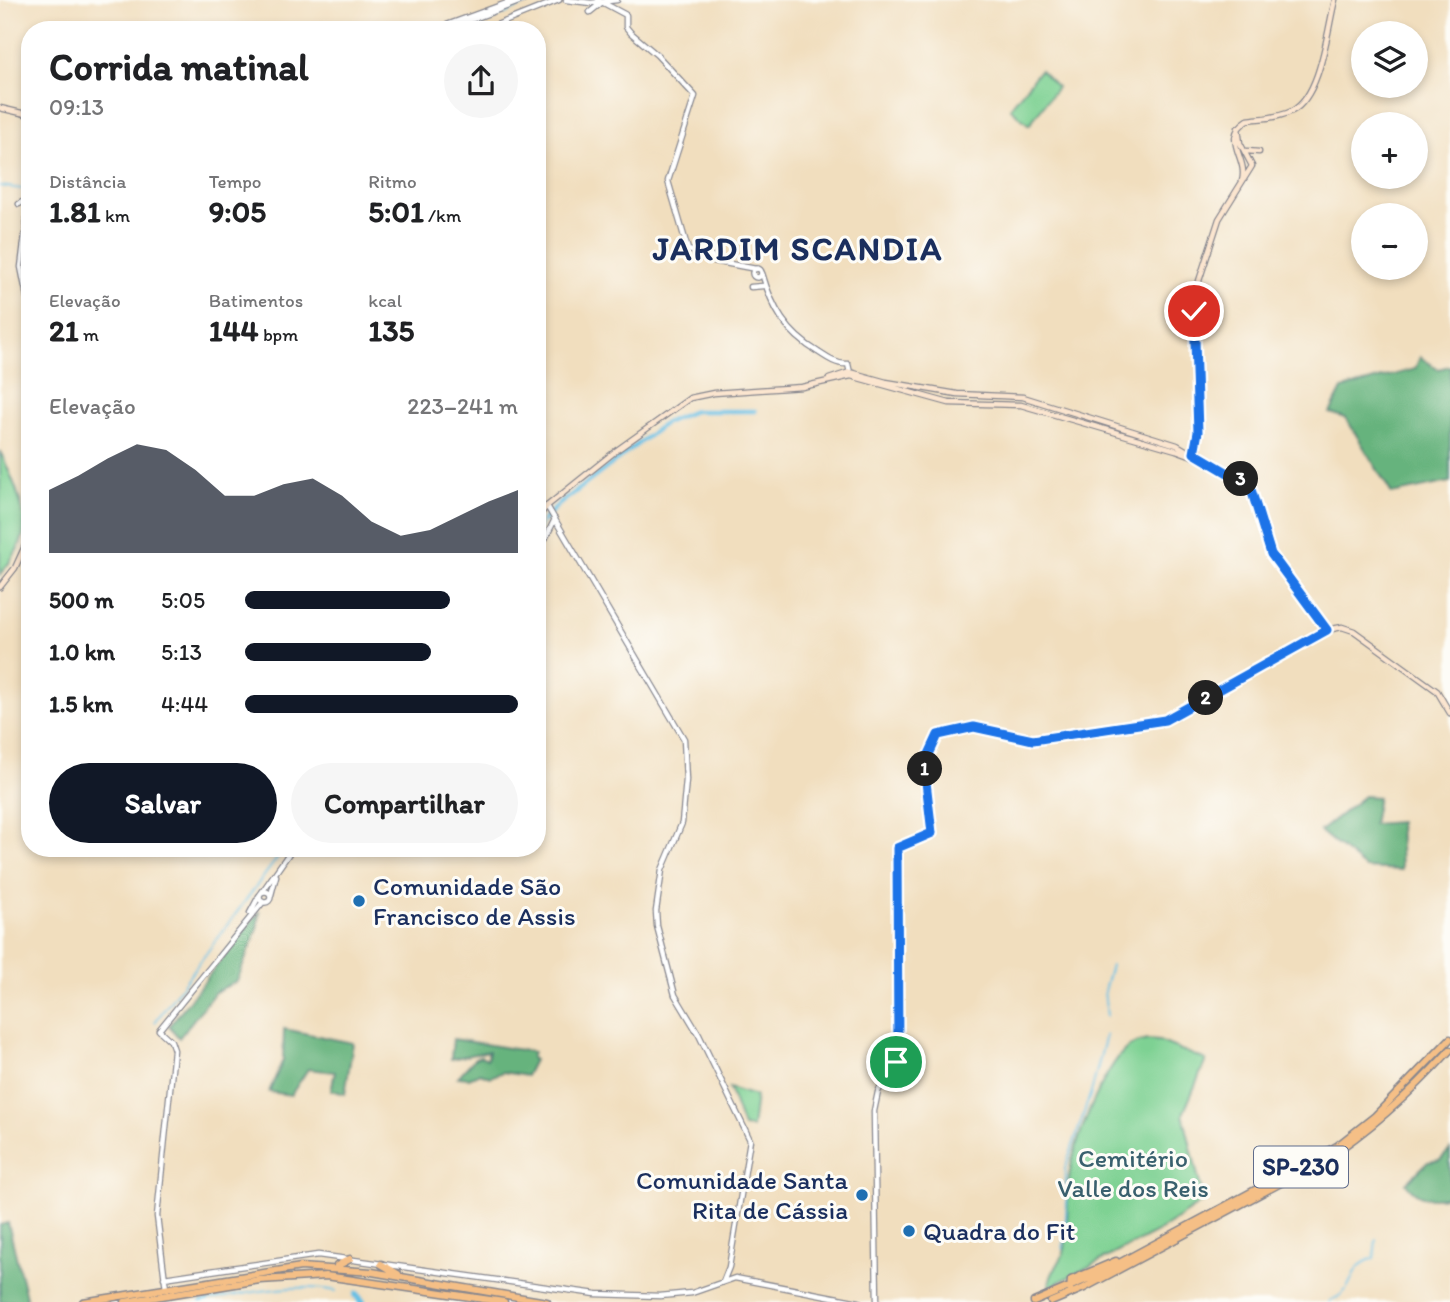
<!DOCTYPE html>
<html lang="pt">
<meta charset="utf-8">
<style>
:root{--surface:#fff;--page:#f6f6f6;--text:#202124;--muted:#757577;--accent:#111827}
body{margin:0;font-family:Itim,sans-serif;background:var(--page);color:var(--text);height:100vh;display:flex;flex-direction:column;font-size:26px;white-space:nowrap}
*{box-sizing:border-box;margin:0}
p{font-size:23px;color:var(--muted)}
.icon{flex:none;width:38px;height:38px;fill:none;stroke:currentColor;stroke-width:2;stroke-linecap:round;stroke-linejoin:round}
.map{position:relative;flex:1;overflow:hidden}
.panel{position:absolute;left:21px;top:21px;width:525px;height:836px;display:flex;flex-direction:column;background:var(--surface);border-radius:28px;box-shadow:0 4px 10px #0003}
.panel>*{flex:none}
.controls{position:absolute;left:1351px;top:21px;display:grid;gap:14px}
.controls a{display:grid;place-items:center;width:77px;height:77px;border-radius:50%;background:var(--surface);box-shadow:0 4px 10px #0003;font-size:35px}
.pin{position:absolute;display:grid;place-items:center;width:60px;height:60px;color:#fff;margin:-30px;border:4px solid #fff;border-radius:50%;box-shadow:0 2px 7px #0007}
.km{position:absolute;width:35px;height:35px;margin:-18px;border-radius:50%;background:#222;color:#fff;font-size:19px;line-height:35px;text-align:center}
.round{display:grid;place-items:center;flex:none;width:74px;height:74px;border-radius:37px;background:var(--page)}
.head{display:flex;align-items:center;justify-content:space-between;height:119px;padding:0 28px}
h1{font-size:38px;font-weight:700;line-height:52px}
.stats{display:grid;grid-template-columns:repeat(3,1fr);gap:10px;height:119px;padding:7px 28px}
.stats div{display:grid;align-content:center}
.stats b{font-size:30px;font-weight:700}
.stats small{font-size:19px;font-weight:400}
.stats p{font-size:19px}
.chart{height:196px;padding:14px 28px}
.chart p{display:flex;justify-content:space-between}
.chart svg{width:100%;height:126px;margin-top:7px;fill:var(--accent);opacity:.7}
.primary-button{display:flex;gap:14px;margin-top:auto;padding:14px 28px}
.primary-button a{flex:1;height:80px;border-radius:42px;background:var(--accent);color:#fff;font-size:28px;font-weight:700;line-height:80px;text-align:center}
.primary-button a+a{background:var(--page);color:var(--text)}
ul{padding:0 28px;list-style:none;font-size:23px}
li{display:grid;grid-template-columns:112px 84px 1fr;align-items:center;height:52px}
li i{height:18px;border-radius:9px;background:var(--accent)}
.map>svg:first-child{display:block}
.green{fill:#7ed193;stroke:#4c8078;stroke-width:2}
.forest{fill:#66b37d;stroke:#40716e;stroke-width:2}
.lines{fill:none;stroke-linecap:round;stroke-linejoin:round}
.stream{stroke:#67c0e4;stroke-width:2}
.canal{stroke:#67c0e4;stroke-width:4.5}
.river{stroke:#67c0e4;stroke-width:8}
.tertiary-casing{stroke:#86868e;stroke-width:7}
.secondary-casing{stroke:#86868e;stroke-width:7}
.motorway-casing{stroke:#86868e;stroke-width:9}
.tertiary{stroke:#fff;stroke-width:4.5}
.secondary{stroke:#fbe5cf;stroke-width:4.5}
.motorway{stroke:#f5bf86;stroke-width:6}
.route-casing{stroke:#fff;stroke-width:14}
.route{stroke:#1a73e8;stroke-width:9}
.poi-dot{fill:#1f6fb2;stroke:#fdfcf7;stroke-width:2.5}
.labels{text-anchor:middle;stroke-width:6;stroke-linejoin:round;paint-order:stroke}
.shield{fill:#fdfcf7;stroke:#5f6c8c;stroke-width:2}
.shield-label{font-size:24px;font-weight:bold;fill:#1b2f5e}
.poi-label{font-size:26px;fill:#1b2f5e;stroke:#fdfcf7;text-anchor:start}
.park-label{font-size:26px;fill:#39606e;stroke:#fdfcf7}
.district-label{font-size:33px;font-weight:bold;letter-spacing:2px;fill:#1b2f5e;stroke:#fdfcf7}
</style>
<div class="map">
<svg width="1450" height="1302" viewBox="0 0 1450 1302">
<rect width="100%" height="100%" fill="#fdfcf7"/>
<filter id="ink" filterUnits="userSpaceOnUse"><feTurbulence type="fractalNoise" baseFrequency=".0143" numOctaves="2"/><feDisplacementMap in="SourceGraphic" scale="14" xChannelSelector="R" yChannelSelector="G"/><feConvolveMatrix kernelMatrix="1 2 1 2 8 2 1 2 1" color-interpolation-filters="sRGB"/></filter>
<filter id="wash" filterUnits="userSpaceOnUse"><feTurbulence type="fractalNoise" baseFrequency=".00686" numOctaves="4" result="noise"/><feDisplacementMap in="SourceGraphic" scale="28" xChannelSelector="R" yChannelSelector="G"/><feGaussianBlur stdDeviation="1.57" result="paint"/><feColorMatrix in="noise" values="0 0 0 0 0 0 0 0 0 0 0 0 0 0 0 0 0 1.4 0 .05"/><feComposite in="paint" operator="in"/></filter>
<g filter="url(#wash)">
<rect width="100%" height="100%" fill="#f1debe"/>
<path class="green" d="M1040,70l17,17 -28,38 -19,-17z
M0,451c10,21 26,56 24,80 -2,14 -15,33 -24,44z
M1147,1040l12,1 47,19 -23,54 21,87 -47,31 -108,55c0,-15 13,-24 16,-38 4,-24 1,-47 4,-70 3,-33 34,-110 58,-131 5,-5 13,-6 20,-8z
M729,1088l27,8 -4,32 -9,-1z"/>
<path class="forest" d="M1420,357l18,12 12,-3v116l-58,12 -46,-76 -16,-5 12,-24 73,-20z
M1364,796l14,1 -5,27 26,-2 2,48 -36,-2 -45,-37z
M260,911l-3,18 -20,52 -22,11 -36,46 -10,-12z
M284,1029l69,14 -8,51 -14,-4 4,-18 -27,-3 -17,26 -22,-3 14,-32z
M453,1039l80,13 -2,6 3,2 -8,16 -23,-4 -13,5 -10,-4 -11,5 -11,-1 17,-19 6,-2 6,3 2,-8 -38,8z
M1450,1150v46c-19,4 -33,3 -44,-13l22,-21 12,-2z
M8,1223l19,78 -27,1v-77z"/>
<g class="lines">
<path class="stream" d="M468,30l68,-30
M0,186l30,4
M537,533l6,-12
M1107,1016l-3,-25 7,-26
M155,1022l129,-173
M1063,1249l4,-47 -2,-33 27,-80 14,-54
M200,1302c44,-8 92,-20 136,-11
M1329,1302c4,-3 12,-6 15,-10 12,-14 5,-25 30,-34l2,-18"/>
<path class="canal" d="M543,521l14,-15 108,-83 29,-12h61"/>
<path class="river" d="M357,1295l5,7"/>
</g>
</g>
<g filter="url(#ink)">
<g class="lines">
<g class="tertiary-casing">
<path id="tertiary" d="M566,0l25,3 26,-3
M598,0l28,15v12l5,6 26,22 38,41 -27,85 20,69 24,6 2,5 42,8
M590,12l10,-8
M433,30l82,-30
M444,30l80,-30
M484,30l75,-30
M30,194l-9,73 9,45
M19,204l10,-6
M752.5 273a4.5 4.5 0 1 1 9 0a4.5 4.5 0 1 1-9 0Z
M762,273c10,35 24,60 56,79 9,6 19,13 30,12l2,9
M751,287l12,-1
M547,506l137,233 2,41 -4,43 -20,47 -6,41 1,15 18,69 24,40 51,105 -21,127 -6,15
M537,555l18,-36
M259.5 897a5.5 5.5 0 1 1 11 0a5.5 5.5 0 1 1-11 0Z
M262,892l30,-43
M271,895l5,-19
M250,913l9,-17
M164,1278l154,-23 278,39 64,2 32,-3 43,-15 124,24
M166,1289l-9,-73 17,-166 -3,-9 -12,-11 104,-128
M877,1302l-3,-191 4,-19 20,-40 -1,-204 35,-15 -8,-68 4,-15 10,-15 36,-8 59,13 132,-20 162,-90"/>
</g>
<g class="secondary-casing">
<path id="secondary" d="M0,108l30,7
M1247,151l12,1
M1242,181c7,-23 -23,-43 6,-61 14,-2 31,-2 44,-9 29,-15 35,-80 43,-111
M829,379l21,-7 36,10 71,12 66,3 154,48 24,14
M1192,455l6,-23 -6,-98 6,-50 21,-65 33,-53 -12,-23 -2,-15
M25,514l5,3
M537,518l10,-12 70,-56 73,-52 24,-5 88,-6 49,-11 98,27 72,2 155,45 25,9 46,24 24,71 56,76 15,-3 12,4 83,60 13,22
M0,587l15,-19 15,-33"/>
</g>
<g class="motorway-casing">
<path id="motorway" d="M381,1264l17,10
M337,1266l13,-7
M1070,1289l1,-9 45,-19
M83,1302l218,-35 71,5 175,30
M125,1302l135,-22 66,-4 178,26
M1034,1302l63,-27 240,-129 38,-30 75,-77
M1051,1302l33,-14 238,-127c47,-30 91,-70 128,-111"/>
</g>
<use href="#tertiary" class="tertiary"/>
<use href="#secondary" class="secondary"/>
<use href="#motorway" class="motorway"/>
</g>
</g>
<g class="lines" filter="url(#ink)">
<g class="route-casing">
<path id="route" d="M896,1062l2,-10 -1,-204 35,-15 -8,-68 14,-30 36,-8 59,13 132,-20 162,-90 -56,-76 -21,-68 -56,-33 4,-21 -4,-121"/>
</g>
<use href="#route" class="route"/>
</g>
<g class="poi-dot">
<circle cx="359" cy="901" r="7"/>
<circle cx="862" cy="1195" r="7"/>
<circle cx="909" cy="1231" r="7"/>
</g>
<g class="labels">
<rect class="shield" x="1254" y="1146.5" width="94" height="41" rx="5"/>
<g class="shield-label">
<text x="1301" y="1175">SP-230</text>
</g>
<g class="poi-label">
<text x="373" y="895">Comunidade São<tspan x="373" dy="30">Francisco de Assis</tspan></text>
<text x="848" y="1189" text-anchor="end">Comunidade Santa<tspan x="848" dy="30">Rita de Cássia</tspan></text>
<text x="923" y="1240">Quadra do Fit</text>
</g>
<g class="park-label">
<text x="1133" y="1167">Cemitério<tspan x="1133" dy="30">Valle dos Reis</tspan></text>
</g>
<g class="district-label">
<text x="798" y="260">JARDIM SCANDIA</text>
</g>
</g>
</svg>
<div class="controls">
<a><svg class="icon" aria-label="layers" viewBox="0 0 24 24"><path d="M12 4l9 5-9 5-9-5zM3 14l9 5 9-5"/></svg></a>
<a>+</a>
<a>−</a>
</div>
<div class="pin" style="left:896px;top:1062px;background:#1e9e55"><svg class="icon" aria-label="arrive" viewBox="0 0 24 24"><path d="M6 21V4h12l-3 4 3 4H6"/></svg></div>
<div class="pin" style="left:1194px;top:311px;background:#d93025"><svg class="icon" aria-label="check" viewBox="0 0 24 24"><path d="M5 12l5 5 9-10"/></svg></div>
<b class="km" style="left:925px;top:769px">1</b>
<b class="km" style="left:1206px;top:698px">2</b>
<b class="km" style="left:1241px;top:479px">3</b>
<section class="panel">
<div class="head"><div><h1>Corrida matinal</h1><p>09:13</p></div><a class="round"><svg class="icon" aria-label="share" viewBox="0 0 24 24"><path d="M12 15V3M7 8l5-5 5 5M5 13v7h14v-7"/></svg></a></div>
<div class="stats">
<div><p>Distância</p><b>1.81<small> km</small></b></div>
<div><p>Tempo</p><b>9:05</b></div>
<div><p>Ritmo</p><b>5:01<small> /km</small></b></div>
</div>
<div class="stats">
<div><p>Elevação</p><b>21<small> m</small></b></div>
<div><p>Batimentos</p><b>144<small> bpm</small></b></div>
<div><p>kcal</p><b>135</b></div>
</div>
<div class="chart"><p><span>Elevação</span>223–241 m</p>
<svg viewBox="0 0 160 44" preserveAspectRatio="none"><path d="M0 44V22L10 17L20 11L30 6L40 8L50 15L60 24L70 24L80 20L90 18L100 24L110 33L120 38L130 36L140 31L150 26L160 22V44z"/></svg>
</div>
<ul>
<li><b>500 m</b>5:05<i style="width:75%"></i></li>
<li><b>1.0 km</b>5:13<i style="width:68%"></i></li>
<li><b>1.5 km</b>4:44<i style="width:100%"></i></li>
</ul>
<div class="primary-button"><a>Salvar</a><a>Compartilhar</a></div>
</section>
</div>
